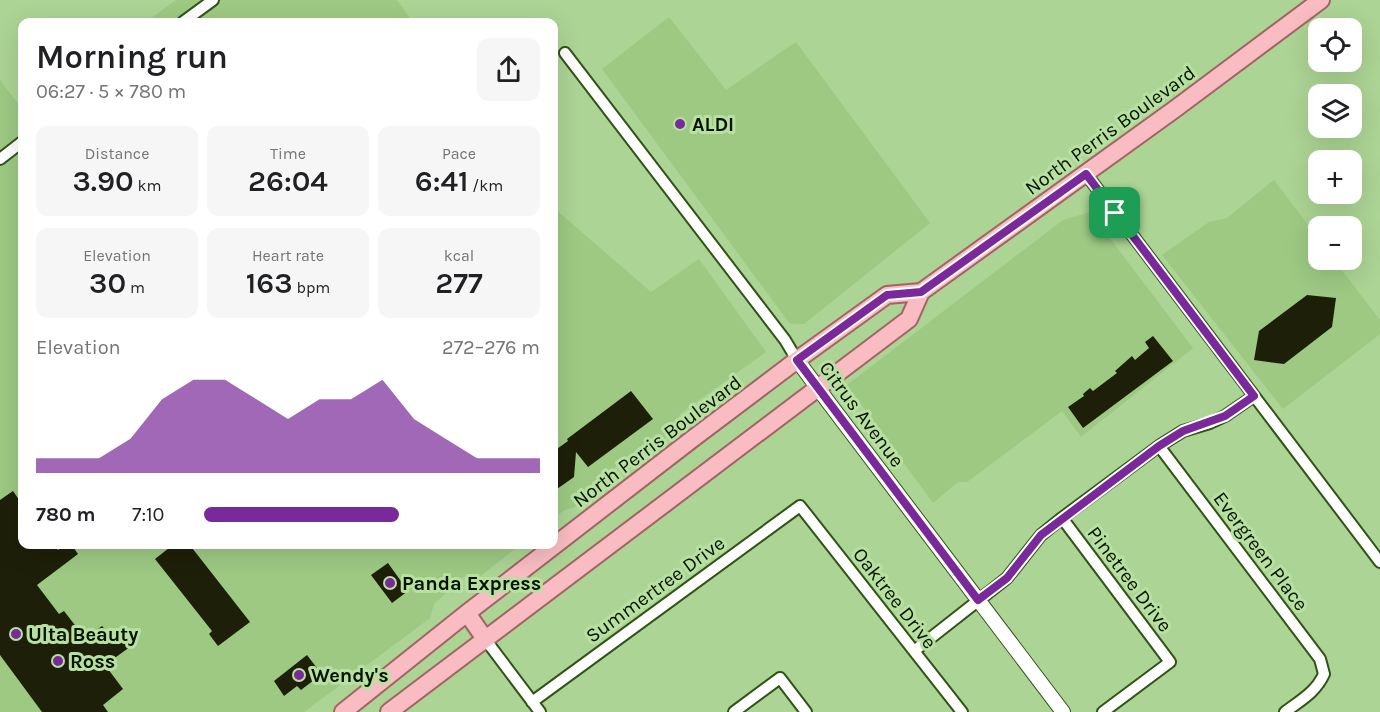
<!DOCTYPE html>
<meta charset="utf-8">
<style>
:root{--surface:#fff;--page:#f6f6f6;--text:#202124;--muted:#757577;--accent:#792999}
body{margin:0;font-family:Karla,sans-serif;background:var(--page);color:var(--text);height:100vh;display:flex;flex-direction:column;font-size:22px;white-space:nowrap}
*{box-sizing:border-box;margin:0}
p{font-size:20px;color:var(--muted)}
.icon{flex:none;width:33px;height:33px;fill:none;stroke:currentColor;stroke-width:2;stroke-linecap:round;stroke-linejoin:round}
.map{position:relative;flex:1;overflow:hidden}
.side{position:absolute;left:18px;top:18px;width:540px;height:531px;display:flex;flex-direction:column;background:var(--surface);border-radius:12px;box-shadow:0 6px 24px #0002}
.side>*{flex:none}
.fabs{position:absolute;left:1308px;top:18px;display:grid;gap:12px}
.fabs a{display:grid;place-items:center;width:54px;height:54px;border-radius:12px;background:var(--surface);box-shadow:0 6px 24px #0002;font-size:30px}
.pin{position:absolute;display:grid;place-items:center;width:51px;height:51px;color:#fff;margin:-26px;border-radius:12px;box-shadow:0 3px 9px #0006}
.round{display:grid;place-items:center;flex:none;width:63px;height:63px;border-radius:12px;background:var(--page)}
.headline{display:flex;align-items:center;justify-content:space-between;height:102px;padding:0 18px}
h1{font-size:33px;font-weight:600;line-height:45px}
.figures{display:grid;grid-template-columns:repeat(3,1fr);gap:9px;height:102px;padding:6px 18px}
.figures div{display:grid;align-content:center;border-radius:12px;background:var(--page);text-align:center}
.figures b{font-size:30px;font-weight:600}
.figures small{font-size:16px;font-weight:400}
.figures p{font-size:16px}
.chart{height:168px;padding:12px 18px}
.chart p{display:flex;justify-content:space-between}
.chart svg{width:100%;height:108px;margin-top:6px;fill:var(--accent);opacity:.7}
ul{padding:0 18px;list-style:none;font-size:20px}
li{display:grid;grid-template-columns:96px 72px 1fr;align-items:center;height:45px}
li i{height:15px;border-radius:8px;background:var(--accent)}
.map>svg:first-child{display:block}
.built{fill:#9dc983}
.building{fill:#1d1f08}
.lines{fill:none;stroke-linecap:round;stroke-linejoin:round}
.minor-casing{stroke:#315317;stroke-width:14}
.tertiary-casing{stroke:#315317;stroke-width:16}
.primary-casing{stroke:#a16464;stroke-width:20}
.minor{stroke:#fff;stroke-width:10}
.tertiary{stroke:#fff;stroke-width:14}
.primary{stroke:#f8bcc2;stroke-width:16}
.route-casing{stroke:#fff;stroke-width:12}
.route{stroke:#792999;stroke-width:8}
.poi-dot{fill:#792999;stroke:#b8e1a1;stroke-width:2}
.labels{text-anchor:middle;stroke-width:6;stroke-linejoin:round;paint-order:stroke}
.poi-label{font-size:20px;font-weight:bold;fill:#061300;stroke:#b8e1a1;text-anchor:start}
.street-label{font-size:20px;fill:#061300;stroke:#b8e1a1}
</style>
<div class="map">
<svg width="1380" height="712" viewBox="0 0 1380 712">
<rect width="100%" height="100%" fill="#acd494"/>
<path class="built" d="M176,0h221l16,22h-267z
M669,17l57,73 70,-48 134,181 -126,101h-14l-188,-255z
M0,80l22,29v435l498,1 -42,33 -14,-1 -30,27 -4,14 -126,94h-304z
M1274,180l44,58v22h16l46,60v14l-97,75 -121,-154 47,-33 18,-4z
M554,208l97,84 48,-33 67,93 -85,61 -17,27 -25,19 -22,7 -27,21 -15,20 -12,4 -9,7z
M1090,212l103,136 -112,89 -19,-26 -95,71h-9l-25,21 -86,-118 216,-165z"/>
<path class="building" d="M1307,295l29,3 -4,29 -48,37 -30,-4 5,-29z
M1153,336l20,25 -90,67 -15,-21 16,-11 -1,-2 7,-6 3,3 24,-18 -2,-2 17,-15 3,4 14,-12 -4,-6z
M631,391l22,28 -65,48 -12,-15 -2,25 -17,12 -3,-6v-32l14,-10 -1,-2z
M13,491l9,13v40h31l5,6 7,-6h6l7,10 -41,31 22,29 5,-3 21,27 17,-12 14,15 13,-3 5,6 -29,21 18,24 -20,16 5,7h-66l-42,-57v-155z
M174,544h15l61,78 -32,24 -9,-12 3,-3 -57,-72z
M388,563l20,28 -16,12 -21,-28z
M307,655l13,17 -8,6 2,2 -13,10 -4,-4 -13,10 -10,-15z"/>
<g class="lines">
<g class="minor-casing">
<path id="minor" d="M183,22l30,-22
M565,53l220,287 12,20
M0,159l22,-17
M1086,174l294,388
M1159,446l161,213 4,15c-8,18 -23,26 -39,38
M1062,518l108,144 -67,50
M485,639l55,73
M914,651l93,-73 34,-43 21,-17 97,-72 24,-15 27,-8 15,-7 29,-20
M532,702l268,-196 162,206
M734,712l46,-34 26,34"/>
</g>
<g class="tertiary-casing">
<path id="tertiary" d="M797,360l32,43 234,309"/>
</g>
<g class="primary-casing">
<path id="primary" d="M467,613l18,26
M343,712l124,-99 224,-173 106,-80 90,-65 34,-3 254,-183 146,-109
M389,712l520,-393 12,-27"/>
</g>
<use href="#minor" class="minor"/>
<use href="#tertiary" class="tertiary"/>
<use href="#primary" class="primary"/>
</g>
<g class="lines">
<g class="route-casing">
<path id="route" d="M1086,174l168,222 -29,20 -42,15 -24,15 -118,89 -34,43 -29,22 -181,-240 90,-65 34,-3z"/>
</g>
<use href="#route" class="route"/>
</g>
<g class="poi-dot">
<circle cx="680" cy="124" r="6"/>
<circle cx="390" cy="583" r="6"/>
<circle cx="16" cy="634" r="6"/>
<circle cx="58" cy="661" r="6"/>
<circle cx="299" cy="675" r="6"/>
</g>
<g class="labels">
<g class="poi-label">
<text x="692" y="131">ALDI</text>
<text x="402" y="590">Panda Express</text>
<text x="28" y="641">Ulta Beauty</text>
<text x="70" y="668">Ross</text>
<text x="311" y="682">Wendy's</text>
</g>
<g class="street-label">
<text transform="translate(1110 130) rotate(-36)" y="7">North Perris Boulevard</text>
<text transform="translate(862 414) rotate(53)" y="7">Citrus Avenue</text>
<text transform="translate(657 441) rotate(-37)" y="7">North Perris Boulevard</text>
<text transform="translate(1261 551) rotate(53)" y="7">Evergreen Place</text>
<text transform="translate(1130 579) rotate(53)" y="7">Pinetree Drive</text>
<text transform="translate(655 589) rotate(-36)" y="7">Summertree Drive</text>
<text transform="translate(895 598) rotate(52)" y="7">Oaktree Drive</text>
</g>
</g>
</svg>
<div class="fabs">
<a><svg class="icon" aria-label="locate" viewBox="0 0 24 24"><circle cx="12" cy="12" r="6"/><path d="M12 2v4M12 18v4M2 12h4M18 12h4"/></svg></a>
<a><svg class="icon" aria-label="layers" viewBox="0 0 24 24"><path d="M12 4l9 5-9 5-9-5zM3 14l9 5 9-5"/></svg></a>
<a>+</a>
<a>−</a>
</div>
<div class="pin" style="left:1115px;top:213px;background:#1e9e55"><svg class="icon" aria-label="arrive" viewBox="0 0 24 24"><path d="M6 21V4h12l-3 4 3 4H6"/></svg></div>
<section class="side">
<div class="headline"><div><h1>Morning run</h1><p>06:27 · 5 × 780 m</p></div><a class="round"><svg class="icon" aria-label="share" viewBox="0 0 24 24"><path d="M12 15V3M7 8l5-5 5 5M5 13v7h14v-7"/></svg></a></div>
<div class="figures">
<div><p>Distance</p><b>3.90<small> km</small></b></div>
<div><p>Time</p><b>26:04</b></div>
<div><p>Pace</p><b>6:41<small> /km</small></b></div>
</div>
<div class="figures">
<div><p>Elevation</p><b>30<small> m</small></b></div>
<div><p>Heart rate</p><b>163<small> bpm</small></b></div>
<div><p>kcal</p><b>277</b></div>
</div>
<div class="chart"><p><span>Elevation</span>272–276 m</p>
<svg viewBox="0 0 160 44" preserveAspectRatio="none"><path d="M0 44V38L10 38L20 38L30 30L40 14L50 6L60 6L70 14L80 22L90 14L100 14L110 6L120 22L130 30L140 38L150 38L160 38V44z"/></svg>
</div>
<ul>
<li><b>780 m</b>7:10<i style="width:58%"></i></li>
</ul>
</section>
</div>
